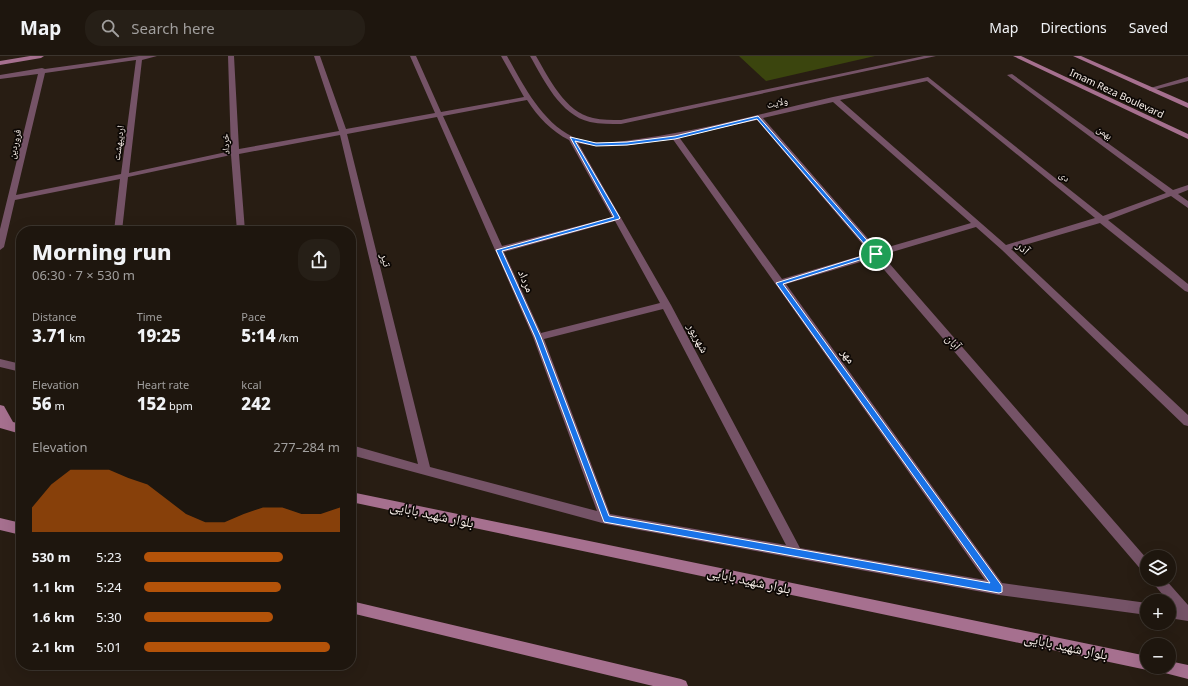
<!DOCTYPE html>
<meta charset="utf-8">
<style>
:root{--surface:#1e160e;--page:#261f17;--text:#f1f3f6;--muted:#a19f9e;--line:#3c352e;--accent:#b45309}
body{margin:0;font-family:"Noto Sans","Noto Naskh Arabic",sans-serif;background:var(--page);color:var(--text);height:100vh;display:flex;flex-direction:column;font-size:15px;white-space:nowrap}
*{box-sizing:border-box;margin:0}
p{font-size:13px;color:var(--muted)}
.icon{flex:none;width:22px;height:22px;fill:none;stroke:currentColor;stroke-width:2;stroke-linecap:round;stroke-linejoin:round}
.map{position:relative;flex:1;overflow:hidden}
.drawer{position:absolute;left:16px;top:170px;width:340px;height:444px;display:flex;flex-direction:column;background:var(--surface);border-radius:16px;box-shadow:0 4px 16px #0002,0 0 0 1px var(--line)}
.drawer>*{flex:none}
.buttons{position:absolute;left:1140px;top:494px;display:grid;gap:8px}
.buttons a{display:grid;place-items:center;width:36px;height:36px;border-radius:50%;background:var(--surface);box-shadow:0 4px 16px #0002,0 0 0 1px var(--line);font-size:20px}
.pin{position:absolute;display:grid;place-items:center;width:34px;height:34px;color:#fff;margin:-17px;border:2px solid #fff;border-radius:50%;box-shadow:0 1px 4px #0007}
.round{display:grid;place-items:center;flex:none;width:42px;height:42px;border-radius:16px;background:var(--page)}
.headline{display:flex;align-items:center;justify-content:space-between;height:68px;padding:0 16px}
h1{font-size:22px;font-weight:800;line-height:30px}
.figures{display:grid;grid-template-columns:repeat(3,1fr);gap:6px;height:68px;padding:4px 16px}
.figures div{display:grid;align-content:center}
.figures b{font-size:17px;font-weight:800}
.figures small{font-size:11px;font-weight:400}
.figures p{font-size:11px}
.chart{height:112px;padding:8px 16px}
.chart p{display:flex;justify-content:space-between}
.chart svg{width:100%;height:72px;margin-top:4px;fill:var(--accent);opacity:.7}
ul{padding:0 16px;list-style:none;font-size:13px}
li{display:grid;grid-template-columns:64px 48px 1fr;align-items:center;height:30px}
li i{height:10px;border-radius:5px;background:var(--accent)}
header{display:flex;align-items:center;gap:24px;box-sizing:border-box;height:56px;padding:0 20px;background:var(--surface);border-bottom:1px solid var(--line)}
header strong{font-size:19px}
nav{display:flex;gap:22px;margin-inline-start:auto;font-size:14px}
.search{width:280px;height:36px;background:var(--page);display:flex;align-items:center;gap:10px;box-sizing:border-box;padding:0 14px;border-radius:16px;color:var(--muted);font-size:15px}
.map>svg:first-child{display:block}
.green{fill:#3b450e}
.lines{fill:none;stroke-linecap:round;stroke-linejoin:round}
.street{fill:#755367;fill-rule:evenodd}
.secondary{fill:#a6708f;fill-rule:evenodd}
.route{fill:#1a73e8;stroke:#fff;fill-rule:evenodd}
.labels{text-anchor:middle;stroke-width:3.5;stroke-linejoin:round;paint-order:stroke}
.far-street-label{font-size:10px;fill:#f8efe9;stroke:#0d0805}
.street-label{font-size:12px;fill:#f8efe9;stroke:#0d0805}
.near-street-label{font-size:14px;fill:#f8efe9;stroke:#0d0805}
</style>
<header>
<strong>Map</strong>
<div class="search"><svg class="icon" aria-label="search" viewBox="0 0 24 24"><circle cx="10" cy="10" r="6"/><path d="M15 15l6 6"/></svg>Search here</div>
<nav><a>Map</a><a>Directions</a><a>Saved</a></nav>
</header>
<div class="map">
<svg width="1188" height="630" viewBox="0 0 1188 630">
<rect width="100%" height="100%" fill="#281d13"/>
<path class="green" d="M739,0h136l-109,25z"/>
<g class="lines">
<path class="street" d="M139,0h18l-15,4 -13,113 102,-22 -3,-95h6l5,93 100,-18 -25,-75h6l26,73 89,-16 -25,-57h6l25,56 83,-15 -23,-41h6c17,30 34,65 66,81 21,10 50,4 72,1 64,-9 126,-27 188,-41 32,-7 64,-13 95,-20l175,139 63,-23 -159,-118 5,-1 161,116 15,-5v5l-10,4 10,7v7l-17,-12 -63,24 80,64v8l-3,-1 -85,-68 -89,26 177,166v11l-4,-1 -182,-175 -26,-23 -94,28 265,304v15l-4,-2 -269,-314 -88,26 216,299 145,20v12l-148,-20 -393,-71 -255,-69v-10l67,19 -78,-329 -101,19 6,77h-8l-6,-76 -103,22 -6,54h-8l6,-52 -105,21 -11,47 -4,3v-21l38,-155 -38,5v-4l42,-7 3,1zM136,4l-15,114 -105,21 29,-122zM927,25l168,137 -89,27 -166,-145zM527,44c11,17 24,31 42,40l43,77 -110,29 -59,-130zM833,46l138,121 -93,27 -115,-132zM437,61l96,220 64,174 -167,-44 -83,-333zM757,64l113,133 -88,26 -103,-142zM672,82l313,442 -185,-32 -129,-243 -93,-162c31,7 64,1 94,-5zM615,165l45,82 -119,30 -37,-81zM663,253l123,236 -176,-31 -66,-175z
M530,0h6c13,22 29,56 57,62 9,2 19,2 28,2l303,-64h12l-315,68c-10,0 -21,0 -31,-2 -30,-7 -46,-42 -60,-66z
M1188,21v4l-38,10 -3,-2z
M0,303l21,5v8l-21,-5z
M1151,523h14l23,26v16l-19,-3v-12h3l-19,-23z"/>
<path class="secondary" d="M30,0h14l-3,2 -41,7v-4z
M1013,0h8l167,78v5z
M1073,0h8l107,47v5z
M0,349l4,1 9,16 8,2v10l-21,-6z
M351,436l796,164v11h5l-5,3 -796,-168z
M0,462l21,5v12l-21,-5z
M351,545l330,78 5,2 2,5h-35l-302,-73z
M1169,605l19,4v14l-27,-7 -2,-5h10z"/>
</g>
<path class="route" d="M758,60l121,138 -96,30 219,302v6l-3,1 -395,-71 -69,-185 -39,-87 118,-33 -44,-80 26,6 31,-1 48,-6zM757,63l115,134 -96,30 214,300 -381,-67 -68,-179 -39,-86 117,-32 1,-1 -45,-77 21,5 31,-1 48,-6z"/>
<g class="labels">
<g class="far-street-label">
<text transform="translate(1117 37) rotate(25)" y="4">Imam Reza Boulevard</text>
<text transform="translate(777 46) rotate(-13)" y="4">ولایت</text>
<text transform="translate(1105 76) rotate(36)" y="4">بهمن</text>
<text transform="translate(118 87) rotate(-83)" y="4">اردیبهشت</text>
<text transform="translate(14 88) rotate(-77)" y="4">فروردین</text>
<text transform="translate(225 88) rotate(-93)" y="4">خرداد</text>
<text transform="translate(1065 120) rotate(39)" y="4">دی</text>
</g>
<g class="street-label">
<text transform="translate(1023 192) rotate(44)" y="4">آذر</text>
<text transform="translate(386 204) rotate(76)" y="4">تیر</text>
<text transform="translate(526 225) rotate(66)" y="4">مرداد</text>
<text transform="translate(698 282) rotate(62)" y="4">شهریور</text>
<text transform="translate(953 286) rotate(49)" y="4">آبان</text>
<text transform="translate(848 300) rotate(54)" y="4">مهر</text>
</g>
<g class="near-street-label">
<text transform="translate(432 458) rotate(12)" y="5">بلوار شهید بابایی</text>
<text transform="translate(749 524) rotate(12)" y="5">بلوار شهید بابایی</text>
<text transform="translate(1066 590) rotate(12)" y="5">بلوار شهید بابایی</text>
</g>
</g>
</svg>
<div class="buttons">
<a><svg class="icon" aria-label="layers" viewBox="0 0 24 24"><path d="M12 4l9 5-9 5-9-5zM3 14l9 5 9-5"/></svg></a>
<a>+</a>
<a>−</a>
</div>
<div class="pin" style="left:876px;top:198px;background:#1e9e55"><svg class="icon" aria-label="arrive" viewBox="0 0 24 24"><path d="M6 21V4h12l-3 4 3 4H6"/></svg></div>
<section class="drawer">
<div class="headline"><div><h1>Morning run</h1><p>06:30 · 7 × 530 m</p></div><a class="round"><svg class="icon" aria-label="share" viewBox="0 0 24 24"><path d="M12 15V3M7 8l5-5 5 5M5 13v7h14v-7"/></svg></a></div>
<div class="figures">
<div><p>Distance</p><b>3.71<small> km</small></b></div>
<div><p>Time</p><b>19:25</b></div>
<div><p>Pace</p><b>5:14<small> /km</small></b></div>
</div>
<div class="figures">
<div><p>Elevation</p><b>56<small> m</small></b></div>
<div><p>Heart rate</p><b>152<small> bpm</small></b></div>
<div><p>kcal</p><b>242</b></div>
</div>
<div class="chart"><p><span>Elevation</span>277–284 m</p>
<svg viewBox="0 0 160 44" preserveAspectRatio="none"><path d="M0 44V29L10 15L20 6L30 6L40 6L50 11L60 15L70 24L80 33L90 38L100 38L110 33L120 29L130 29L140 33L150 33L160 29V44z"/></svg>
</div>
<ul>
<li><b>530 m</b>5:23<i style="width:71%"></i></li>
<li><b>1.1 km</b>5:24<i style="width:70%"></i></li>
<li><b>1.6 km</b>5:30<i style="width:66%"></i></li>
<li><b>2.1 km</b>5:01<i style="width:95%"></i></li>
</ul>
</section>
</div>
